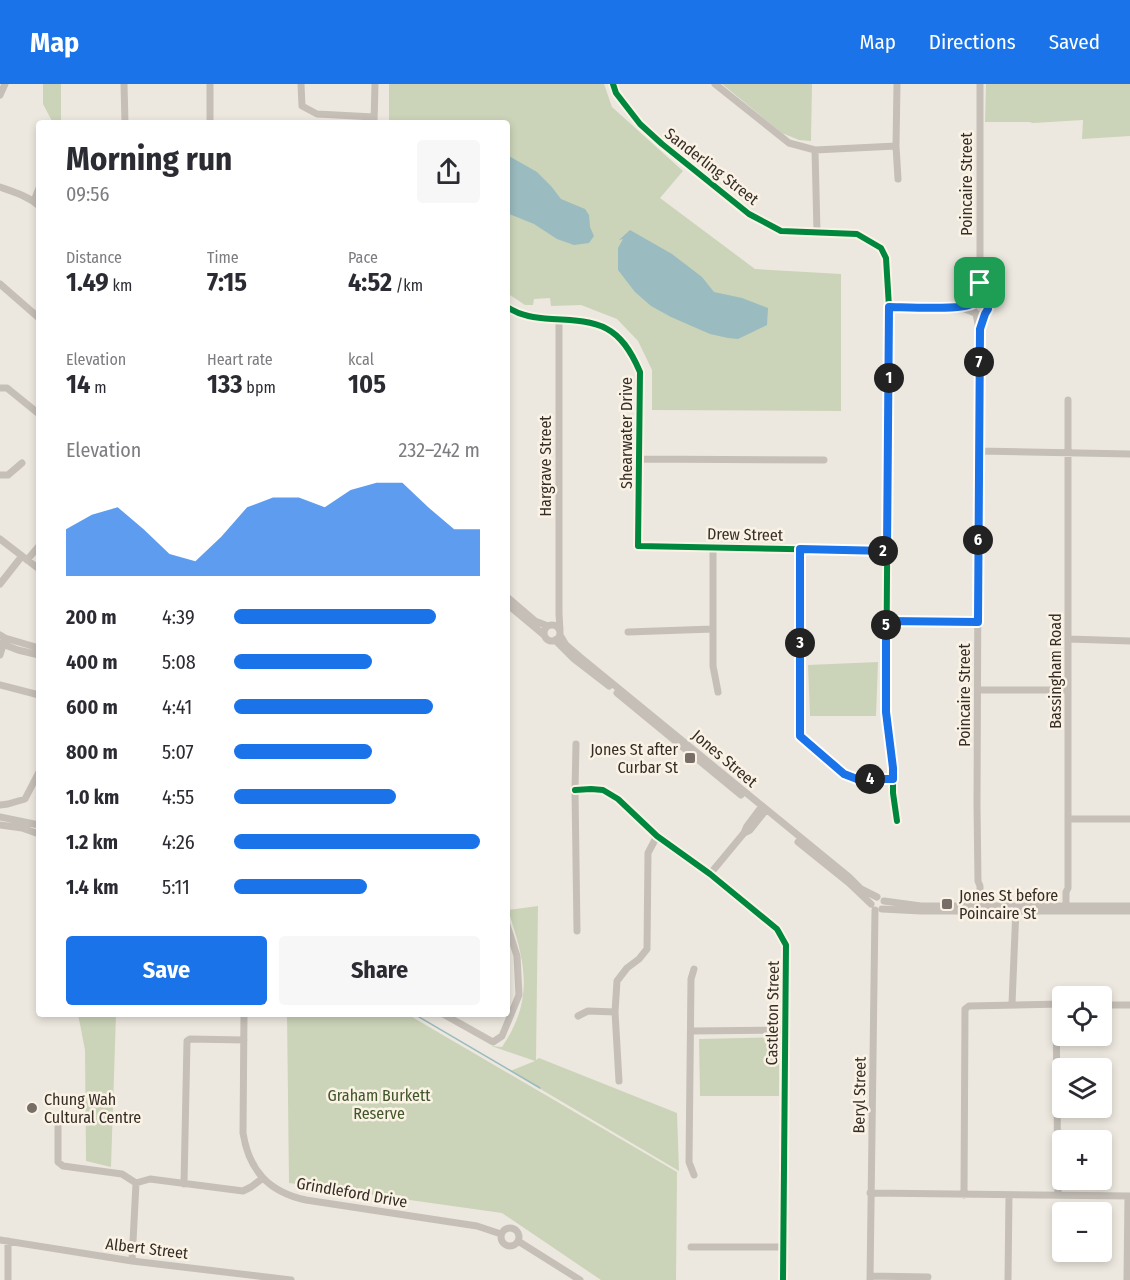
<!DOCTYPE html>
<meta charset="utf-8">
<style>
:root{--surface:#fff;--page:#f7f7f7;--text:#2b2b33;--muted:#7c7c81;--accent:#1a73e8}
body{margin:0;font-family:"Fira Sans Condensed",sans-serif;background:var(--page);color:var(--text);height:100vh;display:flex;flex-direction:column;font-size:22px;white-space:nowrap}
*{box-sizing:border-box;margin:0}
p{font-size:20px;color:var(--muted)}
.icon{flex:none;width:33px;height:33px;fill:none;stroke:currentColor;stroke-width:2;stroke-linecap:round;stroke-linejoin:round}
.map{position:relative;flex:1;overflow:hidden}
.drawer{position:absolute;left:36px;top:36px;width:474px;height:897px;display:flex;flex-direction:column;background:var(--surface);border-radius:6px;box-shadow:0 3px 9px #0003}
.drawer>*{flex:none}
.tools{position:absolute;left:1052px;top:902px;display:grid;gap:12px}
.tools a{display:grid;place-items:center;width:60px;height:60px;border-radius:6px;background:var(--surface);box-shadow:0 3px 9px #0003;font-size:30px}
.pin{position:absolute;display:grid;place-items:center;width:51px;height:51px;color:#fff;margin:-26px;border-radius:12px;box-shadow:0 3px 9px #0006}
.km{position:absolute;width:30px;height:30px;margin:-15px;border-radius:50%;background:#222;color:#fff;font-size:16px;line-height:30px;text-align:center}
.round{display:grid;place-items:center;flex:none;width:63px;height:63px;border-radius:6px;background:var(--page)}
.headline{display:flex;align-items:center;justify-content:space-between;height:102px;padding:0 30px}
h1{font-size:33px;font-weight:700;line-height:45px}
.stats{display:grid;grid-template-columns:repeat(3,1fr);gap:9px;height:102px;padding:6px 30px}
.stats div{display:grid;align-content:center}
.stats b{font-size:26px;font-weight:700}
.stats small{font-size:16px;font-weight:400}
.stats p{font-size:16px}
.chart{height:168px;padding:12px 30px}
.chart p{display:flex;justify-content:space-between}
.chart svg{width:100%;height:108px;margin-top:6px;fill:var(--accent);opacity:.7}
.button{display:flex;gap:12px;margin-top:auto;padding:12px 30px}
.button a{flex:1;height:69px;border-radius:6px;background:var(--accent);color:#fff;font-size:24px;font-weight:700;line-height:69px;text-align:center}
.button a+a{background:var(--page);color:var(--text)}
ul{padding:0 30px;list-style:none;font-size:20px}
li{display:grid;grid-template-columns:96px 72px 1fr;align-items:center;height:45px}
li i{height:15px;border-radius:8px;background:var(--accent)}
header{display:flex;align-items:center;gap:36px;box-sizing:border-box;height:84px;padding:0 30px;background:var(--accent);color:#fff}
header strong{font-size:28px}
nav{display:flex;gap:33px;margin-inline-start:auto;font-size:21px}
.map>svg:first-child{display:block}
.green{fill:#cbd4b8}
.water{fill:#9abbbf}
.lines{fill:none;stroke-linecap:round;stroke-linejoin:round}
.stream{stroke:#9abbbf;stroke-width:1.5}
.minor{stroke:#c5bfb8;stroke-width:7}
.cycleway-casing{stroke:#faf3e5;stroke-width:10}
.cycleway{stroke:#00873e;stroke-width:6}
.route-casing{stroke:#fff;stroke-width:12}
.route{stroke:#1a73e8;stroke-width:8}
.poi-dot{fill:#766e67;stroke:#faf3e5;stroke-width:2}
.labels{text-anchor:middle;stroke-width:5;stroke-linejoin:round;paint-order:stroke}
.street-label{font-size:16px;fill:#362d26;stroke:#faf3e5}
.poi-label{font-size:16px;fill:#362d26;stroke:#faf3e5;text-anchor:start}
.park-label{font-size:16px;fill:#405629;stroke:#faf3e5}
</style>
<header>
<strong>Map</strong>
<nav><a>Map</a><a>Directions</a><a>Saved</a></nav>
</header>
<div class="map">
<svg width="1130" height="1196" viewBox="0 0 1130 1196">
<rect width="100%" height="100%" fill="#ede8df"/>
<path class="green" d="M43,0h18v39h-8l-10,-19z
M389,0h215l8,23 71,64 -23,27 95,71 86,5v137l-189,-1v-40l-14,-29 -21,-22 -36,-14 -30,1 -1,-8 -16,1 -1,6h-8l-18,-12v-170h-118z
M722,0h90l-1,57 -12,-1 -17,-7z
M986,0h144v52l-48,3 1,-19 -50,3 -4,-1h-44z
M878,578l-2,54h-66l-2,-51z
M538,822l-2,154 3,-2 138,55 2,58 -169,-100 25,-10 -44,-15 11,1c33,-49 23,-85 6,-137z
M78,930h38l-5,153 -25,-6 -1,-111z
M287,930h120l270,158 -1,108h-75l-99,-67 -213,-30z
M779,953v59h-79l-1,-57z"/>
<path class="water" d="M507,71l30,17 14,14 10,13 24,10 4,6 1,12 4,9 -5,7 -15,2 -17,-6 -23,-15 -27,-11z
M630,146l42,24 30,23 12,15 28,6 26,10 -1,17 -29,14 -10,-1 -18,-4 -39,-17 -20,-11 -16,-14 -17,-22v-22l5,-9 -4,1z"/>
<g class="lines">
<path class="stream" d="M414,930l126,74"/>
<path class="minor" d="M124,0l1,39
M210,0v39
M301,0l1,22 15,8 57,3
M613,0l3,9 24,31 22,20 87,70 32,17 76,3 24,14 5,10 3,49 -3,405 7,56v25l4,28
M715,0l74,59 26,7 81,-4
M897,0l-1,62 2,33
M0,11l5,-11
M374,39l1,-39
M815,66l2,82
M0,103c14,5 28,9 39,19
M34,117l5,-13
M0,200l39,34
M976,218l4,-19v-199
M507,223c14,9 28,11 45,12 48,2 68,6 88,53l-2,174 249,5
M889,223l73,1 13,5
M962,224l20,-8 5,4v7l-5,4 -5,-1 -4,-4 1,-6
M976,230l3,15 -2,476 1,76 2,5v24
M559,235v295l1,16
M0,304h7l32,26
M979,367l151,3
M640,375l184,1
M0,391h8l14,-12
M0,455l39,30
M713,463v119l5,26
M800,465v187l44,38 13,5h36
M27,476l12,-14
M0,500l22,-28
M507,513l28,24 13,5
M507,520l37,31
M886,537l92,1
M544 549a8 8 0 1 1 16 0a8 8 0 1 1-16 0Z
M628,548l85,-3
M0,551l5,3 34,10
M560,551l6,10 14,12 269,220 12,12 16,8
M1069,555l61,2
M555,556l19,19 35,27
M0,559l18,7 21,5
M0,571l3,-10
M0,601l39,10
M978,606h90
M617,609l124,102
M576,660l-1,46 2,141
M575,706l16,-1 12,1 15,9 39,37 53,38 67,55 9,16 -3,335
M0,721l8,-1 17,-5 14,-27
M0,733l39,8
M1068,735h62
M0,741l22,3 17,6
M744,749l6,-3 16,-20
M798,758l51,41 22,21
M710,790l34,-41 3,-7 15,-20
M884,817l37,5h209
M882,825l39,2h209
M1066,827v-19l2,-4v-488
M694,885l-3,10 -2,183 5,13
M1012,920l4,-96
M1056,920l2,191
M1101,921h29
M244,930l-1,119c6,37 25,59 63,67l171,26 24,8
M443,930l50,28 9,-6 17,-41 -2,-39 -10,-31
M578,932l10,-5 27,1
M691,947l94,-1
M619,997l-4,-69 2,-31 10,-13 12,-9 8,-10 1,-96 9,-17
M58,1042v36l5,4 59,8 14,9
M136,1099l14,-4 93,12 8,-4 12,-9
M184,1100l3,-143 3,-2 54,1
M870,1109l260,3
M964,1111l1,-186 4,-3 93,-2
M501 1153a9 9 0 1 1 18 0a9 9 0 1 1-18 0Z
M0,1156l132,21 159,19
M518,1157l62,39
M691,1163h92
M132,1177l4,-78
M870,1192l58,1
M8,1196v-39
M870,1196l5,-370
M1008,1196l1,-85
M1127,1196l1,-84"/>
<g class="cycleway-casing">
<path id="cycleway" d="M613,0l3,9 24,31 22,20 87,70 32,17 76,3 24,14 5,10 3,49 -3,405 7,56v25l4,28
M507,223c14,9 28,11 45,12 48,2 68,6 88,53l-2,174 249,5
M575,706l16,-1 12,1 15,9 39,37 53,38 67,55 9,16 -3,335"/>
</g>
<use href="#cycleway" class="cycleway"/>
</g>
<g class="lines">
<g class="route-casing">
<path id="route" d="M980,199l8,26 -3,5 -5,15 -2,293 -92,-1v91l7,56v11h-36l-13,-5 -44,-38v-187l87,2 2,-244c14,0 80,4 86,-5 3,-4 3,-14 5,-19z"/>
</g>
<use href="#route" class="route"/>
</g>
<g class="poi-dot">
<rect x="684" y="668" width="12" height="12" rx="3"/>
<rect x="941" y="814" width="12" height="12" rx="3"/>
<circle cx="32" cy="1024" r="6"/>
</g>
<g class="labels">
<g class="street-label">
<text transform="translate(712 82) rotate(38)" y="6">Sanderling Street</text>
<text transform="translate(966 100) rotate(-90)" y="6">Poincaire Street</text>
<text transform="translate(626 349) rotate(-90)" y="6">Shearwater Drive</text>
<text transform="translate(545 382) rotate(-90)" y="6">Hargrave Street</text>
<text transform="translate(745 450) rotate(1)" y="6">Drew Street</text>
<text transform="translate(1055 587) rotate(-90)" y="6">Bassingham Road</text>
<text transform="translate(964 611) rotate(-90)" y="6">Poincaire Street</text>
<text transform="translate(725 674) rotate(40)" y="6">Jones Street</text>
<text transform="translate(772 929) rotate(-89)" y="6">Castleton Street</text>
<text transform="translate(859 1011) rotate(-89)" y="6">Beryl Street</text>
<text transform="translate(352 1108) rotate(10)" y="6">Grindleford Drive</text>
<text transform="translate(147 1164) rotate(7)" y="6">Albert Street</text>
</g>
<g class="poi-label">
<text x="678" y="671" text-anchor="end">Jones St after<tspan x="678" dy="18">Curbar St</tspan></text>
<text x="959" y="817">Jones St before<tspan x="959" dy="18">Poincaire St</tspan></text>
<text x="44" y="1021">Chung Wah<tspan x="44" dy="18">Cultural Centre</tspan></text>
</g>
<g class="park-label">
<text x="379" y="1017">Graham Burkett<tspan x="379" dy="18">Reserve</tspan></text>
</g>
</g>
</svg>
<div class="tools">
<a><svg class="icon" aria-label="locate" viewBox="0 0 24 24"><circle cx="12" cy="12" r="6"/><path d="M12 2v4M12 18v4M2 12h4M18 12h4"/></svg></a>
<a><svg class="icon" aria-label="layers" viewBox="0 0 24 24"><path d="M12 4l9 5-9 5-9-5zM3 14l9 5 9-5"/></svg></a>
<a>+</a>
<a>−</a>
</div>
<div class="pin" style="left:980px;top:199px;background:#1e9e55"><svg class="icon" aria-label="arrive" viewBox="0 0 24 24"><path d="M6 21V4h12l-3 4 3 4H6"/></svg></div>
<b class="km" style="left:889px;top:294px">1</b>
<b class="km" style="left:883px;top:467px">2</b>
<b class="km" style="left:800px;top:559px">3</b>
<b class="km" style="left:870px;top:695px">4</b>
<b class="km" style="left:886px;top:541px">5</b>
<b class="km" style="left:978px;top:456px">6</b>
<b class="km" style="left:979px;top:278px">7</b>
<section class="drawer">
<div class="headline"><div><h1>Morning run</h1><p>09:56</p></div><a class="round"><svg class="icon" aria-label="share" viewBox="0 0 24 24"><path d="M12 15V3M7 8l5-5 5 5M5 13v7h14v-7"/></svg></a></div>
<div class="stats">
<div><p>Distance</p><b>1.49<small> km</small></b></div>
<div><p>Time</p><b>7:15</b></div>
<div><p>Pace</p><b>4:52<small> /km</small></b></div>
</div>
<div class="stats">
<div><p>Elevation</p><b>14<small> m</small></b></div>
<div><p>Heart rate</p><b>133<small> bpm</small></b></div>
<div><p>kcal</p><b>105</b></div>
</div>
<div class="chart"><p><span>Elevation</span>232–242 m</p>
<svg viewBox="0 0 160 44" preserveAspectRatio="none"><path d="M0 44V25L10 19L20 16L30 25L40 35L50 38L60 28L70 16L80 12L90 12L100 16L110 9L120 6L130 6L140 16L150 25L160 25V44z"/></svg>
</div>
<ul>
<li><b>200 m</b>4:39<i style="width:82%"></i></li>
<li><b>400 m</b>5:08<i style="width:56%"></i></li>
<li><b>600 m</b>4:41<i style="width:81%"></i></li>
<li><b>800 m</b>5:07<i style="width:56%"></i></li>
<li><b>1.0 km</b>4:55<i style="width:66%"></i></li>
<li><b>1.2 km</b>4:26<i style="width:100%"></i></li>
<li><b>1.4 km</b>5:11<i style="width:54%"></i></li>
</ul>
<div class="button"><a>Save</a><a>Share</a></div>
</section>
</div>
